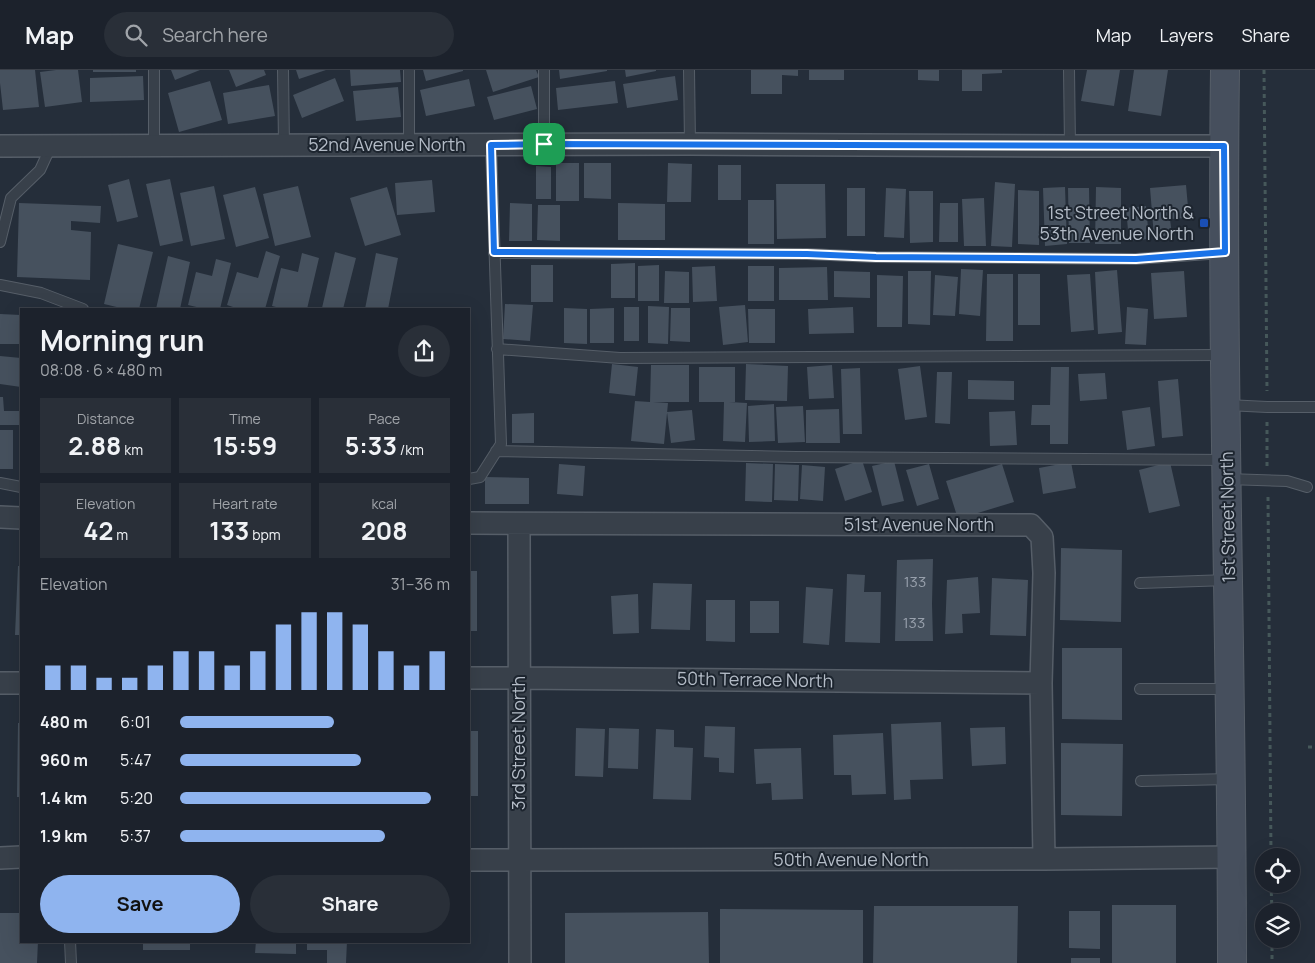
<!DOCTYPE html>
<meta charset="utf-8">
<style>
:root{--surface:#1c222c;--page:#292f38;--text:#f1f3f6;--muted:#a0a4a9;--line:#3a3f48;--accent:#8fb4ef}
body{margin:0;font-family:Manrope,sans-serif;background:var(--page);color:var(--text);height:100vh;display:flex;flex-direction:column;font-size:19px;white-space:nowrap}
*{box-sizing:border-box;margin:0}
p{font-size:16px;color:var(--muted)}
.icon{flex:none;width:28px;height:28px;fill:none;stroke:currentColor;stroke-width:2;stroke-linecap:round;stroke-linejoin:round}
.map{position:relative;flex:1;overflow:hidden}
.side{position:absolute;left:20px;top:238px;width:450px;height:635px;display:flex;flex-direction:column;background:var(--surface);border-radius:0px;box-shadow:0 5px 20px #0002,0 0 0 1px var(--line)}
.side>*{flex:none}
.fabs{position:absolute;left:1255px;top:778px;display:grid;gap:10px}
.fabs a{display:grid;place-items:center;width:45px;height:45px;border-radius:50%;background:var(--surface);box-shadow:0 5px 20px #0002,0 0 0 1px var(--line);font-size:25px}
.pin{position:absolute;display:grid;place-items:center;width:42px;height:42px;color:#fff;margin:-21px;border-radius:10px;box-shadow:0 2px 8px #0006}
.round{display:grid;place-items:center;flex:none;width:52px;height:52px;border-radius:26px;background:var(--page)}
.summary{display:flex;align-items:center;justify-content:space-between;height:85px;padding:0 20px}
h1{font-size:28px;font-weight:700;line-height:38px}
.metrics{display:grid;grid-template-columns:repeat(3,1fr);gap:8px;height:85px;padding:5px 20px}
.metrics div{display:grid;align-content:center;border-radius:0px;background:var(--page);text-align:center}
.metrics b{font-size:25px;font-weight:700}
.metrics small{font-size:14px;font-weight:400}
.metrics p{font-size:14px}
.chart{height:140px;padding:10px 20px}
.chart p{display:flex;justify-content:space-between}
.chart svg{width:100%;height:90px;margin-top:5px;stroke:var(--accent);stroke-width:6}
.primary-button{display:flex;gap:10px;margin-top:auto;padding:10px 20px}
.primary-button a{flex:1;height:58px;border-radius:30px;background:var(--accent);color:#111;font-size:20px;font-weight:700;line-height:58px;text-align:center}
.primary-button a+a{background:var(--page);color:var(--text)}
ul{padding:0 20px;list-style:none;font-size:16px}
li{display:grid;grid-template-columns:80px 60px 1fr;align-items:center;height:38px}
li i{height:12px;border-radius:6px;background:var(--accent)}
header{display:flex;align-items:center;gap:30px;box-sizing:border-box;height:70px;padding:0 25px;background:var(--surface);border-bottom:1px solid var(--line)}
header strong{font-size:24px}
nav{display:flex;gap:28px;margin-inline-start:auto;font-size:18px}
.search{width:350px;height:45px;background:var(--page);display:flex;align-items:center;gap:12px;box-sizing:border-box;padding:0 18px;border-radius:28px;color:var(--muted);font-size:19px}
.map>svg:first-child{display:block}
.building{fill:#46515e}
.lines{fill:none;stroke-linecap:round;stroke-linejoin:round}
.lane-casing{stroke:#565e68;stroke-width:12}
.street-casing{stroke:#565e68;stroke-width:24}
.secondary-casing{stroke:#565e68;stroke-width:30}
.path{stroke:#46585a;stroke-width:3;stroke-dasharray:4 4;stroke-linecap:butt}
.lane{stroke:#38404a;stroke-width:10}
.street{stroke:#38404a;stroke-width:21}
.secondary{stroke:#464f5d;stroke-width:28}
.route-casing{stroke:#fff;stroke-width:10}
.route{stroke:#1a73e8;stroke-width:6}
.transit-dot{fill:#1a4fb4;stroke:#1d252f;stroke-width:2}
.labels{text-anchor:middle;stroke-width:4;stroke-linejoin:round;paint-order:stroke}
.number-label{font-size:15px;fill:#98a0ac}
.street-label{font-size:18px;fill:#b3bbc6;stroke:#1d252f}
.poi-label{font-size:18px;fill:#b3bbc6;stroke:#1d252f;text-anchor:end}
</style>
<header>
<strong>Map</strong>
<div class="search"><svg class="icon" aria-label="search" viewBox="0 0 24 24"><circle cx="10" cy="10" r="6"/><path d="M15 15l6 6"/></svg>Search here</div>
<nav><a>Map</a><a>Layers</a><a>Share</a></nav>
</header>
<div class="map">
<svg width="1315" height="893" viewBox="0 0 1315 893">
<rect width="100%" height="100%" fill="#252e3a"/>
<path class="building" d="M0,0h35l4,37 -36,3 -3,-27z
M56,0h22l4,32 -37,5 -5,-35z
M93,0h43v2h-43z
M171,0h29l-25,10z
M229,0h35l2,5 -30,12z
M296,0h30l-27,9z
M350,0h50l1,12 -50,4z
M423,0h40v1l-37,10z
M486,0h50l3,7 -46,15z
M559,0h48v1l-47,8z
M625,0h31v1l-30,6z
M751,0h47v6l-16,-1v19h-31z
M809,0h35v10h-35z
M918,0h21v11l-21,-1z
M962,0h40v3l-20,1v17h-20z
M1087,0h33l-6,36 -33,-5z
M1134,0h34l-7,46 -33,-5z
M143,6l1,24 -54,2v-24z
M675,6l3,24 -51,8 -4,-24z
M335,8l9,23 -42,17 -9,-23z
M469,9l6,27 -49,10 -6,-26z
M210,11l12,39 -43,12 -11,-39z
M615,11l3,22 -60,7 -2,-22z
M269,15l6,31 -47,8 -5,-31z
M531,16l6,23 -43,11 -7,-23z
M398,17l3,30 -45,4 -3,-30z
M556,93h23v38h-23z
M584,93h27v36l-27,-1z
M668,93l24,1 -1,38h-24z
M718,95h23v35h-23z
M536,96l15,1v32h-15z
M129,109l9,38 -21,5 -9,-37z
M170,109l13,62 -23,5 -14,-62z
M432,110l3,32 -38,3 -2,-32z
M995,112l20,2 -3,63 -21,-1z
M776,114h49l1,54 -49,1z
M1186,115l3,33 -19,1 2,16 -18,2 -4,-49z
M214,116l11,53 -34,7 -11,-53z
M298,116l13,51 -36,9 -12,-52z
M255,117l14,51 -33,9 -13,-52z
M387,117l14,48 -36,11 -15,-48z
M1065,117l2,57 -22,2 -2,-58z
M1096,117l25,1v56h-26z
M847,118h18v48h-18z
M886,118l20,1 -2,49 -20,-1z
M1068,118h21l1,55h-21z
M1018,120l21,1v54l-21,-1z
M909,121h24v51l-23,1z
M984,128l2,48h-22l-2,-47z
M748,130h26v44h-26z
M19,133l82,3 -1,17 -29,-2v9l20,2 -1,48 -73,-3z
M510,133l22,1v37h-23z
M618,133l47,1v36h-47z
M940,133h18v39h-19z
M538,135h22v36l-23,-1z
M1146,136l3,33 -20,2 -3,-33z
M118,174l35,8 -14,57h-14l-21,-5z
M266,181l14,5 -15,53h-26l-12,-4 10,-33 21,6z
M335,182l21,6 -13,51h-19l-2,-1z
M302,183l17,5 -12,51h-23l-12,-3 9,-38 17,4z
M376,183l22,5 -10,51h-23z
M168,186l22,6 -10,47h-24z
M216,189l15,4 -11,46h-15l-17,-4 8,-33 16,4z
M635,193v35h-24v-34z
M531,195h22v37h-22z
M659,195v36h-21v-35z
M715,196l2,35 -24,1 -1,-35z
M748,196h26v35h-26z
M827,197l1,33h-49v-32z
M961,199l22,1 -3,46 -21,-2z
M1117,200l5,62 -24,2 -3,-62z
M665,201l24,1v31h-25z
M834,201l36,1v26l-36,-1z
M908,201h23l-1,54 -22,-1z
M1184,201l3,46 -33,2 -3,-46z
M987,204h26v67h-27z
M1018,204h22v51h-22z
M1090,204l4,56 -23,2 -4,-57z
M877,205l26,1 -1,51h-25z
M935,205l23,2 -3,39 -22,-1z
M505,234l28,1 -3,36 -27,-2z
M745,235l3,37 -25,3 -4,-38z
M648,236l21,1 -1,37 -20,-1z
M624,237h15v34h-15z
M853,237l1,26 -45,1 -1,-25z
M1127,237l21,2 -2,36 -21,-1z
M564,238l23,1v35l-23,-1z
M614,238v35h-24v-34z
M671,238h19v34l-20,-1z
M748,239h27v34h-26z
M0,244l21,1v29h-21z
M0,286l21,2v29l-21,-3z
M612,294l26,3 -3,29 -26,-3z
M746,294l42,2 -1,35 -42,-1z
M651,295h38v37h-36l15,1 -4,41 -33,-3 4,-40 15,1z
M832,295l2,33 -25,1 -2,-32z
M920,296l7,51 -22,3 -7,-51z
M699,297h36v35h-6l18,1 -2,39 -22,-1 1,-39h-25z
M1051,297h18l-1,77h-18v-19h-19l1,-20h18z
M860,298l2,66h-19l-2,-65z
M937,302h15l-2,52 -15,-1z
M1105,303l2,26 -27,2 -2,-27z
M1178,309l5,57 -21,2 -4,-57z
M968,310l46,1v19l-46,-1z
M0,327h3l1,14h17v14h-21z
M774,334l1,37 -26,1 -1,-36z
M803,336l2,36 -27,1 -2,-36z
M1150,337l5,39 -28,4 -5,-39z
M839,339l1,34h-34v-33z
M692,340l3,30 -24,3 -4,-31z
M1015,341l2,34 -27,1 -1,-34z
M534,343v30h-22v-29z
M0,360h13v39h-13z
M862,390l10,32 -27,9 -10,-32z
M894,391l10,40 -22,5 -10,-40z
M1071,392l5,26 -33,6 -4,-26z
M1170,392l10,44 -31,7 -10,-43z
M746,393l27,1 -1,38 -27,-1z
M559,394l26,2 -2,30 -26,-2z
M775,394l24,1 -1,36 -24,-1z
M929,394l10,35 -22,7 -11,-36z
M1002,394l12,38 -56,17 -12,-38z
M802,395l23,2 -2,34 -23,-2z
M485,407l44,1v26h-44z
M1061,478l61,2 -1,72 -61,-2z
M933,489l-1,45 1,37h-38l2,-81z
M18,496h3v69h-6z
M469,501h8v60h-8z
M847,504l18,1 -1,17h17l-1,51 -35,-1z
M978,507l2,36 -18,1 1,19 -18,1 2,-54z
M992,508l36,2 -2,56 -36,-1z
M653,513l39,1 -2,46 -39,-1z
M806,517l27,2 -4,56 -26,-2z
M638,524l1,39 -26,1 -2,-38z
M706,530h29v42l-29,-1z
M750,531h29v32h-29z
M1062,578h60v72l-60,-1z
M941,652l2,57 -33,1 1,19 -17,1 -3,-76z
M18,653h3v74h-4z
M705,656l30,1 -1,46 -15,-1v-14l-15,-1z
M1005,657l1,37 -34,2 -2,-38z
M576,658l29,1 -2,48 -28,-1z
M609,658l30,1 -1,40 -30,-1z
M656,659l18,1v17l19,1 -2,52 -38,-1z
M469,661h9v65h-9z
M883,663l3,61 -34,1 -1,-20h-17l-1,-40z
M1061,673l62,1 -1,72 -61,-1z
M801,678l2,51 -31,1 -1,-17 -15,1 -2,-35z
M1112,835h64v58h-64z
M874,836h144l-1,57h-144z
M720,839l143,1v53h-143z
M1069,841h31v38l-31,-1z
M708,842l1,51h-144v-50z
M0,843h21v28h17l-1,22h-37z
M143,871h47v9h-47z
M256,871h40v13l-41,-1z
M307,871h40l-1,22h-19v-13h-20z
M1071,888h29v5h-29z"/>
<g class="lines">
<g class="lane-casing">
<path id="lane" d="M154,0v75
M283,0l1,75
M409,0v75
M544,0v74
M689,0l1,74
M1069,0l1,76
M0,172l11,-44 29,-28 11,-24
M494,183l313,1 68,3 261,2 87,-6
M0,215l41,8 42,16
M497,279l123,9 603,-3
M1227,335l40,2h48
M496,381l300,6 430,3
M469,409l11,-2 21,-33 -10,-299
M1227,409l60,2 20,6
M0,413l21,4
M1140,513l88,-3
M1140,619h89
M1141,711l89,-2
M70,871l1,22"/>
</g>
<g class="street-casing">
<path id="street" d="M0,76l690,-2 380,2h154
M0,447l21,1
M469,453l562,2 11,12 2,36 -3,110 3,176
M519,454l1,439
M469,608h50l522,5
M0,613h21
M0,788l21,-1
M469,790l575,-1 188,-2"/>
</g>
<g class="secondary-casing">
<path id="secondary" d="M1225,0c-4,298 7,595 7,893"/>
</g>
<path class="path" d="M1264,0l3,321
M1267,352v44
M1268,427l3,359
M1308,677h7
M1271,814l1,27
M1272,869v24"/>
<use href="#lane" class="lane"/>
<use href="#street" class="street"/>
<use href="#secondary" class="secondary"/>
</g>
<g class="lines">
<g class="route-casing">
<path id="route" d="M544,74l680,2 1,106 -89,7 -260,-2 -69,-3 -313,-2 -3,-107z"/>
</g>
<use href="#route" class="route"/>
</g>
<rect class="transit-dot" x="1199" y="148" width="10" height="10" rx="2.5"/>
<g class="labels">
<g class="number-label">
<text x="915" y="517">133</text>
<text x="914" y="558">133</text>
</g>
<g class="street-label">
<text x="387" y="81">52nd Avenue North</text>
<text transform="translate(1228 447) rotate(-91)" y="6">1st Street North</text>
<text x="919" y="461">51st Avenue North</text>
<text transform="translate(755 610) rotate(1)" y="6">50th Terrace North</text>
<text transform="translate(519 673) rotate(-90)" y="6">3rd Street North</text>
<text x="851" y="796">50th Avenue North</text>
</g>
<g class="poi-label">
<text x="1194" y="149">1st Street North &amp;<tspan x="1194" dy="21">53th Avenue North</tspan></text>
</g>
</g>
</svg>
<div class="fabs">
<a><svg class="icon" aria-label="locate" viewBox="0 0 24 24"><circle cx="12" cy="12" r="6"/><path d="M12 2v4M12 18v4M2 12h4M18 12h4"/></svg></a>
<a><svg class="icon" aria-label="layers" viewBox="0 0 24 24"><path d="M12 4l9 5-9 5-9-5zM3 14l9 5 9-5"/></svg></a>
</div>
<div class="pin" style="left:544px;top:74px;background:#1e9e55"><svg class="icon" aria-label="arrive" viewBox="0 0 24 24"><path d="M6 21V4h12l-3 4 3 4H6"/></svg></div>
<section class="side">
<div class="summary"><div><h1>Morning run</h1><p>08:08 · 6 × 480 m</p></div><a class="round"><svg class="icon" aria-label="share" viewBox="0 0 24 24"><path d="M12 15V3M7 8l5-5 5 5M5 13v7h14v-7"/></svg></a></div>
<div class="metrics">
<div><p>Distance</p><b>2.88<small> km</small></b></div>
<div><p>Time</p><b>15:59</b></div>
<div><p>Pace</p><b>5:33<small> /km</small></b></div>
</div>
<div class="metrics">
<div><p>Elevation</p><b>42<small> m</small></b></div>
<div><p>Heart rate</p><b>133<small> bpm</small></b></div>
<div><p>kcal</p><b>208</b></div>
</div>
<div class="chart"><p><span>Elevation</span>31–36 m</p>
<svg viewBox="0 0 160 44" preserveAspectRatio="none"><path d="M5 44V32M15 44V32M25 44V38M35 44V38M45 44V32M55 44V25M65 44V25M75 44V32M85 44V25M95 44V12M105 44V6M115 44V6M125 44V12M135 44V25M145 44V32M155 44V25"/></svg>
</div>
<ul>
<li><b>480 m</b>6:01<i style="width:57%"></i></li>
<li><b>960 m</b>5:47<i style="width:67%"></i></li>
<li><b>1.4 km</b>5:20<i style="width:93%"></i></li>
<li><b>1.9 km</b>5:37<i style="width:76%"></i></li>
</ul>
<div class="primary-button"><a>Save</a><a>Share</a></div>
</section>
</div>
